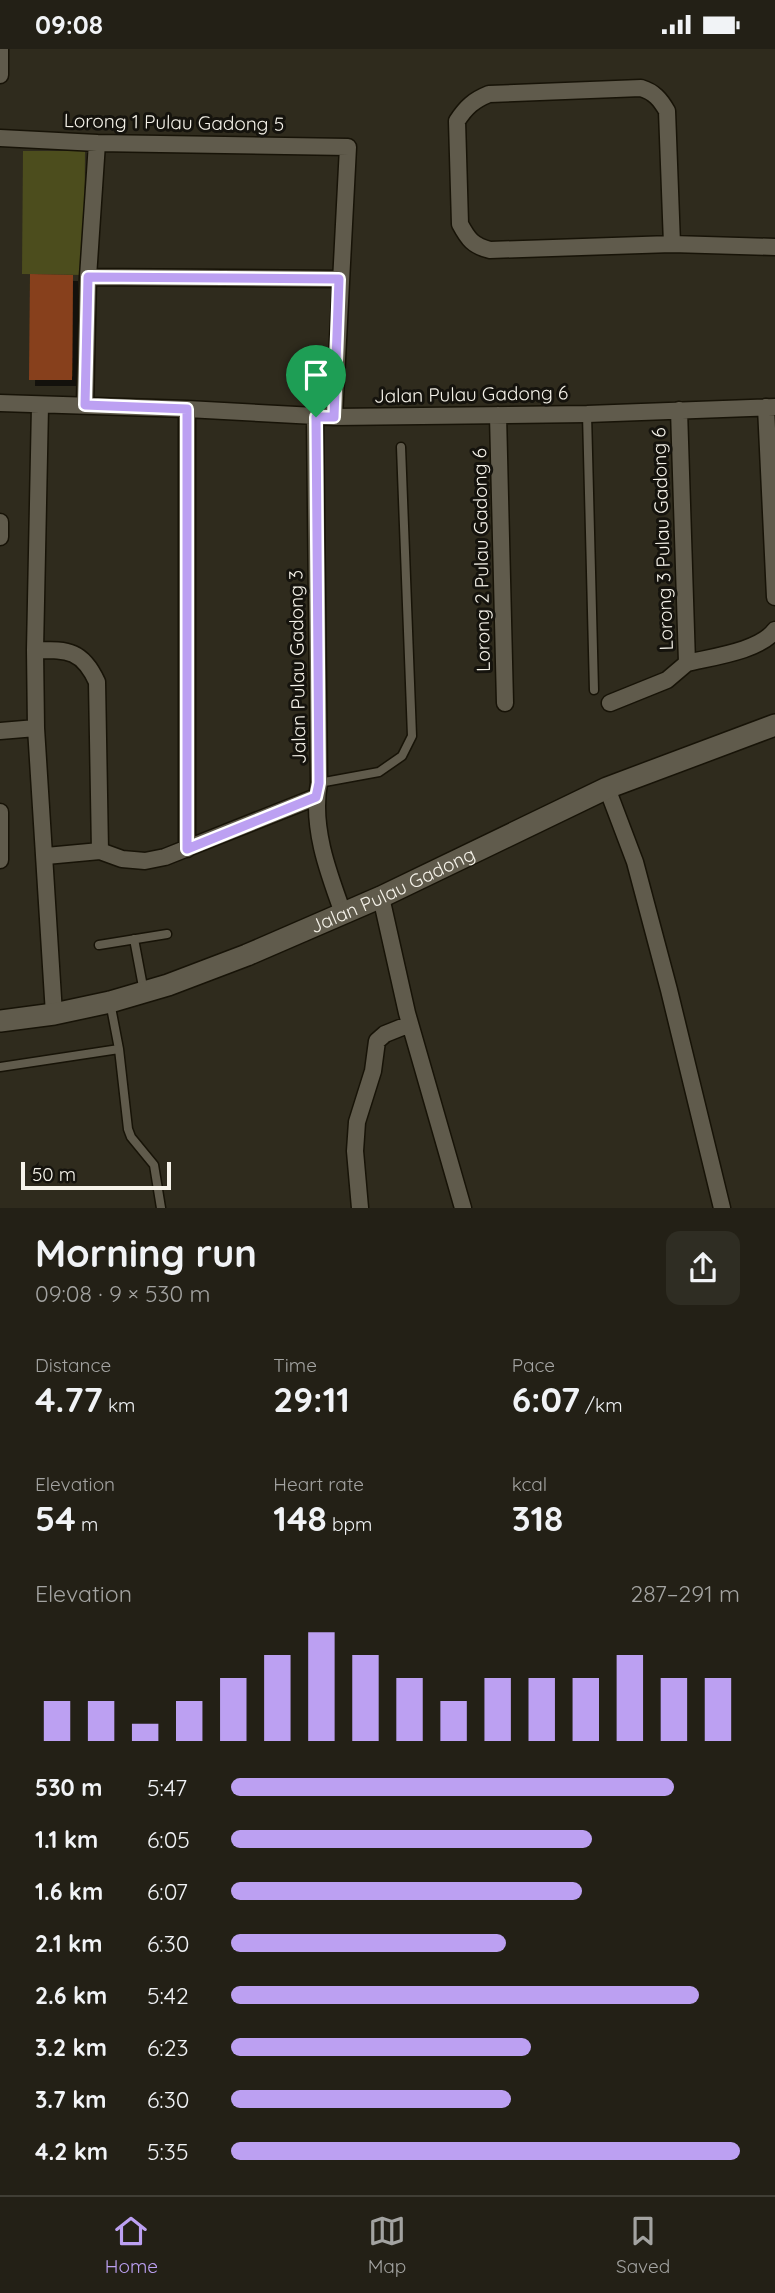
<!DOCTYPE html>
<meta charset="utf-8">
<style>
:root{--surface:#232016;--page:#2f2d23;--text:#f1f3f6;--muted:#a3a3a1;--line:#403e35;--accent:#bca0f2}
body{margin:0;font-family:Quicksand,sans-serif;background:var(--page);color:var(--text);height:100vh;display:flex;flex-direction:column;font-size:26px;white-space:nowrap}
*{box-sizing:border-box;margin:0}
p{font-size:23px;color:var(--muted)}
.icon{flex:none;width:38px;height:38px;fill:none;stroke:currentColor;stroke-width:2;stroke-linecap:round;stroke-linejoin:round}
.map{position:relative;height:1159px;overflow:hidden}
.drawer{display:flex;flex-direction:column;background:var(--surface);flex:1}
.drawer>*{flex:none}
.scale{position:absolute;left:21px;bottom:18px;width:150px;box-sizing:border-box;padding-left:7px;border:4px solid #f6f3ea;border-top:0;font-size:19px;line-height:24px;white-space:nowrap;color:#f6f3ea;-webkit-text-stroke:5px #15130d;paint-order:stroke}
.pin{position:absolute;display:grid;place-items:center;width:60px;height:60px;color:#fff;margin:-72px -30px;border-radius:50% 50% 50% 0;rotate:-45deg;box-shadow:0 0 7px #0007}
.pin .icon{rotate:45deg}
.round{display:grid;place-items:center;flex:none;width:74px;height:74px;border-radius:14px;background:var(--page)}
.summary{display:flex;align-items:center;justify-content:space-between;height:119px;padding:0 35px}
h1{font-size:38px;font-weight:700;line-height:52px}
.metrics{display:grid;grid-template-columns:repeat(3,1fr);gap:10px;height:119px;padding:7px 35px}
.metrics div{display:grid;align-content:center}
.metrics b{font-size:35px;font-weight:700}
.metrics small{font-size:19px;font-weight:400}
.metrics p{font-size:19px}
.chart{height:196px;padding:14px 35px}
.chart p{display:flex;justify-content:space-between}
.chart svg{width:100%;height:126px;margin-top:7px;stroke:var(--accent);stroke-width:6}
ul{padding:0 35px;list-style:none;font-size:23px}
li{display:grid;grid-template-columns:112px 84px 1fr;align-items:center;height:52px}
li i{height:18px;border-radius:9px;background:var(--accent)}
.status{display:flex;justify-content:space-between;align-items:center;height:49px;padding:0 35px;background:var(--surface);direction:ltr}
.status svg{height:19px;fill:currentColor}
.menu{display:flex;justify-content:space-around;align-items:center;height:98px;border-top:2px solid var(--line);background:var(--surface);font-size:19px;color:var(--muted)}
.menu a{display:grid;justify-items:center;gap:4px}
.menu .selected{color:var(--accent)}
.map>svg:first-child{display:block}
.green{fill:#4c4d1d}
.building{fill:#87401d;filter:url(#shadow)}
.lines{fill:none;stroke-linecap:round;stroke-linejoin:round}
.service-casing{stroke:#171307;stroke-width:11}
.minor-casing{stroke:#171307;stroke-width:19}
.secondary-casing{stroke:#171307;stroke-width:24}
.service{stroke:#605b4c;stroke-width:8}
.minor{stroke:#605b4c;stroke-width:16}
.secondary{stroke:#605b4c;stroke-width:21}
.route-casing{stroke:#fff;stroke-width:14}
.route{stroke:#bca0f2;stroke-width:9}
.labels{text-anchor:middle;stroke-width:6;stroke-linejoin:round;paint-order:stroke}
.street-label{font-size:19px;fill:#f6f3ea;stroke:#15130d}
</style>
<div class="status"><b>09:08</b><svg viewBox="0 0 49 12"><path d="M0 12V9h3v3zM5 12V6h3v6zM10 12V3h3v9zM15 12V0h3v12zM26 1h20v11H26zM47 4h2v5h-2z"/></svg></div>
<div class="map">
<svg width="775" height="1159" viewBox="0 0 775 1159">
<defs>
<filter id="shadow"><feDropShadow dx="6" dy="6" stdDeviation="0" flood-color="#0009"/></filter>
</defs>
<rect width="100%" height="100%" fill="#2f2b1d"/>
<path class="green" d="M23,102h62l-1,124 -62,-1z"/>
<path class="building" d="M30,225l43,1 -1,105h-43z"/>
<g class="lines">
<g class="service-casing">
<path id="service" d="M587,365l7,276
M319,734l60,-11 23,-16 10,-20 -11,-289
M134,890l10,53
M99,896l68,-11
M110,953l9,47 9,80 3,8 23,28 7,43
M0,1018l119,-18"/>
</g>
<g class="minor-casing">
<path id="minor" d="M0,26v-26
M0,89l97,5 251,4 -14,270
M672,195l-5,-133c-7,-12 -13,-19 -26,-23l-152,6c-15,6 -23,13 -32,27l3,103c8,15 13,22 30,26l182,-6 103,3
M88,228l251,2
M0,354l187,6 147,8 253,-3 188,-7
M85,356l3,-128 9,-134
M40,357l-5,244 1,78 18,286
M766,358l9,190
M187,360v440
M498,366l7,288
M315,368l4,366c-8,44 9,89 24,130
M0,473v15
M35,601c32,0 47,-1 62,32l3,169
M687,614c25,-6 73,-12 88,-33
M610,654l57,-23 20,-17 -8,-253
M0,682l36,-3
M607,739l28,74 34,128 53,218
M0,763v48
M46,807l54,-5 22,8 23,2 20,-4 151,-60
M381,848l26,116 56,195
M360,1159l-5,-57 2,-29 16,-51 4,-30 8,-7 25,-10"/>
</g>
<g class="secondary-casing">
<g id="secondary">
<path id="s1" d="M0,972l54,-7 56,-12 58,-17 79,-30 134,-58 226,-109 168,-63"/>
</g>
</g>
<use href="#service" class="service"/>
<use href="#minor" class="minor"/>
<use href="#secondary" class="secondary"/>
</g>
<g class="lines">
<g class="route-casing">
<path id="route" d="M88,228l251,2 -5,138h-18l3,366 -3,14 -129,52v-440l-102,-4z"/>
</g>
<use href="#route" class="route"/>
</g>
<g class="labels">
<g class="street-label">
<text transform="translate(174 73) rotate(1)" y="7">Lorong 1 Pulau Gadong 5</text>
<text transform="translate(471 345) rotate(-1)" y="7">Jalan Pulau Gadong 6</text>
<text transform="translate(662 490) rotate(-92)" y="7">Lorong 3 Pulau Gadong 6</text>
<text transform="translate(481 511) rotate(-91)" y="7">Lorong 2 Pulau Gadong 6</text>
<text transform="translate(297 618) rotate(-91)" y="7">Jalan Pulau Gadong 3</text>
<text dy="7" stroke="none"><textPath href="#s1" startOffset="416">Jalan Pulau Gadong</textPath></text>
</g>
</g>
</svg>
<div class="scale">50 m</div>
<div class="pin" style="left:316px;top:368px;background:#1e9e55"><svg class="icon" aria-label="arrive" viewBox="0 0 24 24"><path d="M6 21V4h12l-3 4 3 4H6"/></svg></div>
</div>
<section class="drawer">
<div class="summary"><div><h1>Morning run</h1><p>09:08 · 9 × 530 m</p></div><a class="round"><svg class="icon" aria-label="share" viewBox="0 0 24 24"><path d="M12 15V3M7 8l5-5 5 5M5 13v7h14v-7"/></svg></a></div>
<div class="metrics">
<div><p>Distance</p><b>4.77<small> km</small></b></div>
<div><p>Time</p><b>29:11</b></div>
<div><p>Pace</p><b>6:07<small> /km</small></b></div>
</div>
<div class="metrics">
<div><p>Elevation</p><b>54<small> m</small></b></div>
<div><p>Heart rate</p><b>148<small> bpm</small></b></div>
<div><p>kcal</p><b>318</b></div>
</div>
<div class="chart"><p><span>Elevation</span>287–291 m</p>
<svg viewBox="0 0 160 44" preserveAspectRatio="none"><path d="M5 44V30M15 44V30M25 44V38M35 44V30M45 44V22M55 44V14M65 44V6M75 44V14M85 44V22M95 44V30M105 44V22M115 44V22M125 44V22M135 44V14M145 44V22M155 44V22"/></svg>
</div>
<ul>
<li><b>530 m</b>5:47<i style="width:87%"></i></li>
<li><b>1.1 km</b>6:05<i style="width:71%"></i></li>
<li><b>1.6 km</b>6:07<i style="width:69%"></i></li>
<li><b>2.1 km</b>6:30<i style="width:54%"></i></li>
<li><b>2.6 km</b>5:42<i style="width:92%"></i></li>
<li><b>3.2 km</b>6:23<i style="width:59%"></i></li>
<li><b>3.7 km</b>6:30<i style="width:55%"></i></li>
<li><b>4.2 km</b>5:35<i style="width:100%"></i></li>
</ul>
</section>
<nav class="menu">
<a class="selected"><svg class="icon" aria-label="home" viewBox="0 0 24 24"><path d="M3 11l9-7 9 7M6 9v11h12V9"/></svg>Home</a>
<a><svg class="icon" aria-label="map" viewBox="0 0 24 24"><path d="M3 6l6-2 6 2 6-2v14l-6 2-6-2-6 2zM9 4v14M15 6v14"/></svg>Map</a>
<a><svg class="icon" aria-label="saved" viewBox="0 0 24 24"><path d="M7 4h10v16l-5-4-5 4z"/></svg>Saved</a>
</nav>
